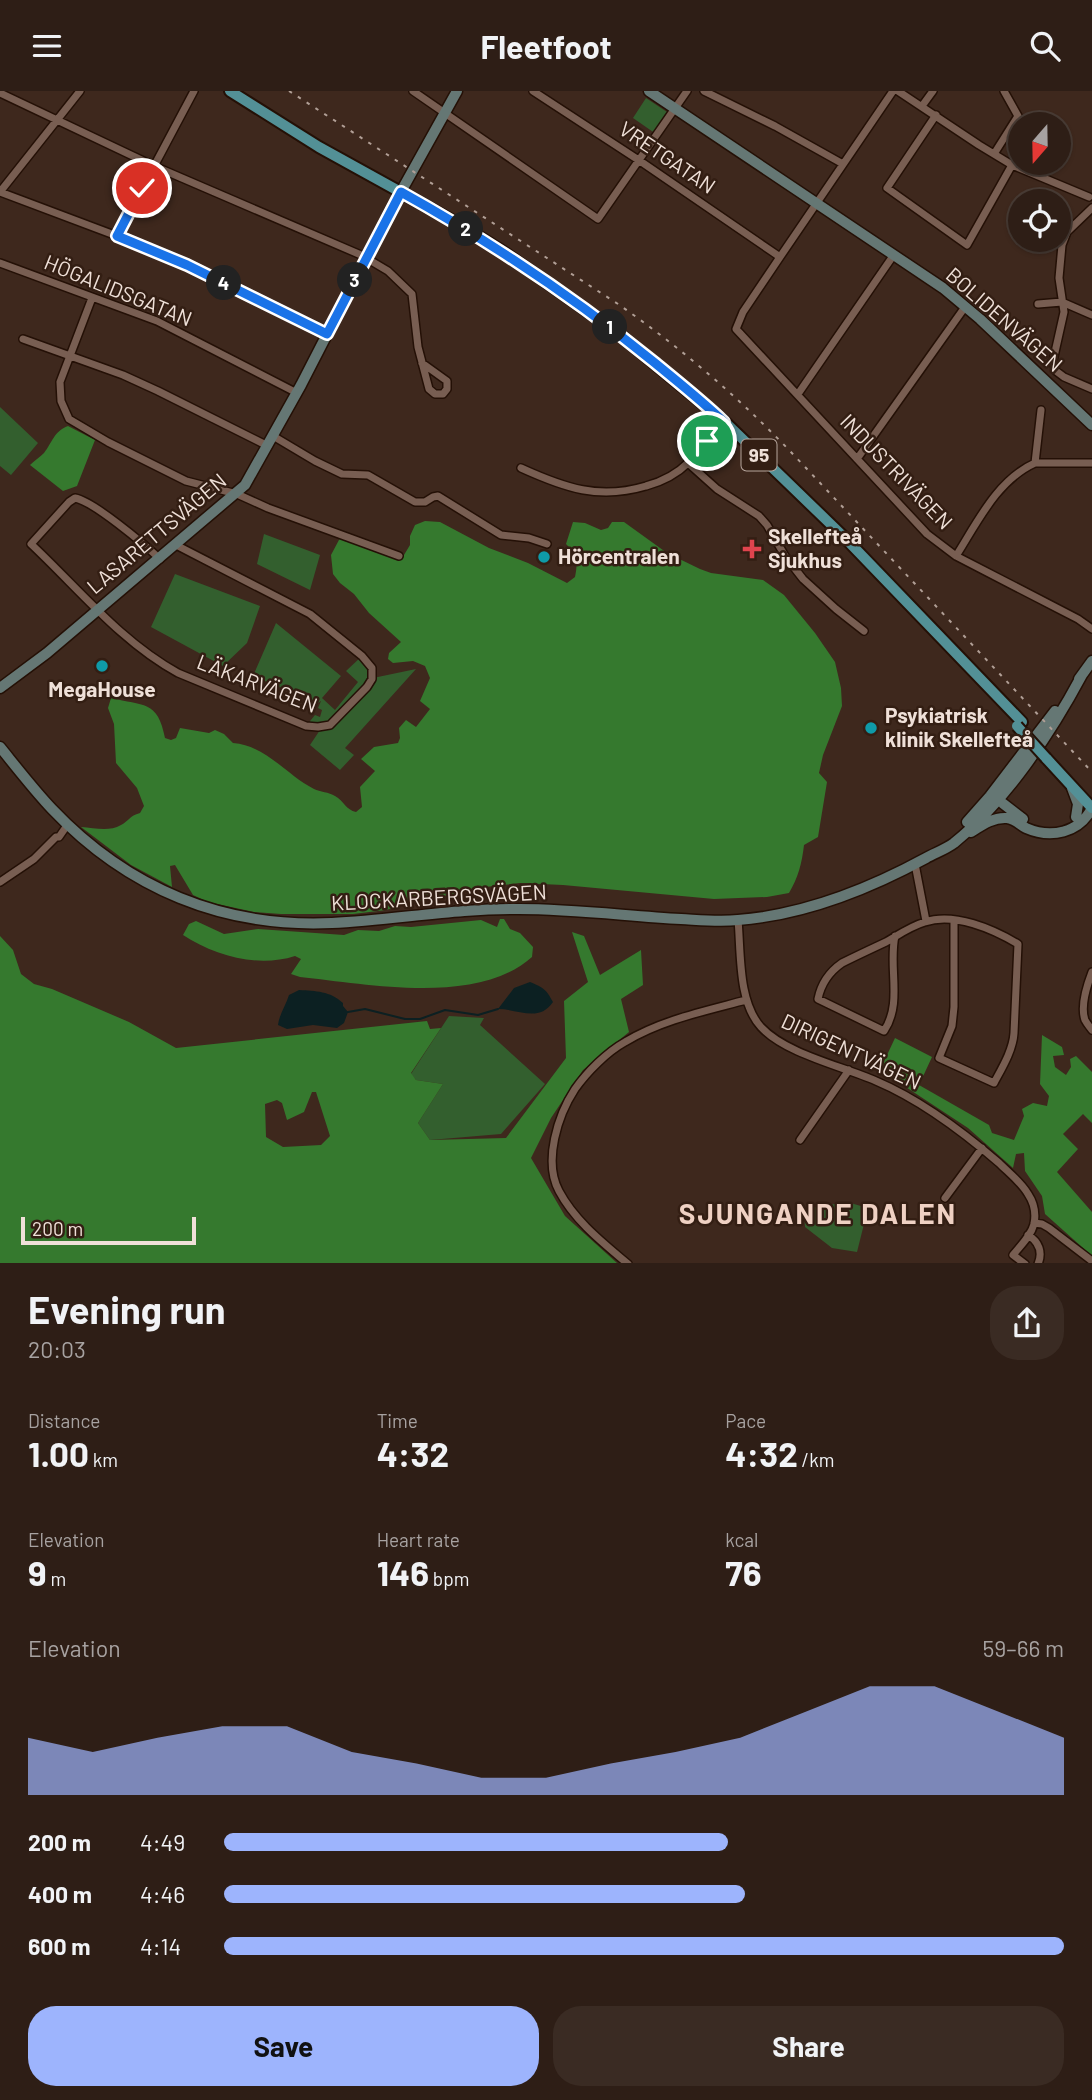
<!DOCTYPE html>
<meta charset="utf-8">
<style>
:root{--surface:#2e1e16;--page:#3a2b23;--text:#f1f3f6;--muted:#a7a2a1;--line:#493c35;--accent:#9db4fd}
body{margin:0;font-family:Barlow,sans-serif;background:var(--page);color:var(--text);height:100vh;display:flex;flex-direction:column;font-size:26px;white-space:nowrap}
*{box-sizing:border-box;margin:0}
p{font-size:23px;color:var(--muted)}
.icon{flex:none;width:38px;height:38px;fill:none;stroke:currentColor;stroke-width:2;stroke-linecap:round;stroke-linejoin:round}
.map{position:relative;height:1172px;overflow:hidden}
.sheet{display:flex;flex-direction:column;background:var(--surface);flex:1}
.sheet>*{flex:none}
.needle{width:46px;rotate:200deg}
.buttons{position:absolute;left:1008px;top:21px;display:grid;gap:14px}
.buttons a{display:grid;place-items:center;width:63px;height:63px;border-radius:50%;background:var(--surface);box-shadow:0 2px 5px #0004,0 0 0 2px var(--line);font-size:35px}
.scale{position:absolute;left:21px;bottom:18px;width:175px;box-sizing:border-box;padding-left:7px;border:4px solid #efe0d8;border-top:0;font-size:19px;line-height:24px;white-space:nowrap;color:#efe0d8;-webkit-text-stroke:5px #331e13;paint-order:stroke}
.pin{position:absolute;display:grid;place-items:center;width:60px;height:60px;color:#fff;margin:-30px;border:4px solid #fff;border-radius:50%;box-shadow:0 2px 7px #0007}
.km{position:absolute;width:35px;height:35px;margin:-18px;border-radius:50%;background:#222;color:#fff;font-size:19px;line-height:35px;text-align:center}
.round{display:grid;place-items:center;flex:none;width:74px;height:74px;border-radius:28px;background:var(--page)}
.overview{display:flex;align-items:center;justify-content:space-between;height:119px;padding:0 28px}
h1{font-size:38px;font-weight:700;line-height:52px}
.figures{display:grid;grid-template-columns:repeat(3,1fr);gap:10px;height:119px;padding:7px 28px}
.figures div{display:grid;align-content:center}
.figures b{font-size:35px;font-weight:700}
.figures small{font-size:19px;font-weight:400}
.figures p{font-size:19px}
.chart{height:196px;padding:14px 28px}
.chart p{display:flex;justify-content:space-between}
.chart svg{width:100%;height:126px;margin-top:7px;fill:var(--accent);opacity:.7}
.primary-button{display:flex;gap:14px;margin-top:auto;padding:14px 28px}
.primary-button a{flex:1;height:80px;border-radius:28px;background:var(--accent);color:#111;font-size:28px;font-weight:700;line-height:80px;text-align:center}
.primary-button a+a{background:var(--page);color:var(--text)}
ul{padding:0 28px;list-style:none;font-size:23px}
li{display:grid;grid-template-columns:112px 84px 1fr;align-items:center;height:52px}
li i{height:18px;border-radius:9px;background:var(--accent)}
header{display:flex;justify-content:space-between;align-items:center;height:91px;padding:0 28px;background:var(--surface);font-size:32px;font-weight:700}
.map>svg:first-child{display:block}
.green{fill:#335f2e}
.forest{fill:#35792e;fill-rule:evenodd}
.water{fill:#0c2022}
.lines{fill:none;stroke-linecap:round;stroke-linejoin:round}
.stream{stroke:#0c2022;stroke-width:2}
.street-casing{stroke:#241006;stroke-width:10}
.secondary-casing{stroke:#241006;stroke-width:13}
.primary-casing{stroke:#241006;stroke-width:14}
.street{stroke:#785e52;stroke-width:7}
.secondary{stroke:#657774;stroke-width:10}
.primary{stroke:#539096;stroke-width:10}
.rail{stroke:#b19f96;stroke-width:2;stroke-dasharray:3.5 7;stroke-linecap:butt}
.primary-bridge-casing{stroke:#241006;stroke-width:14;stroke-linecap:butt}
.primary-bridge{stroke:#539096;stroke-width:10}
.route-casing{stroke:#fff;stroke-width:14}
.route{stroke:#1a73e8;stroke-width:9}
.health-dot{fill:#e0444e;stroke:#331e13;stroke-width:2.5}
.culture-dot{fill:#0f9aa8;stroke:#331e13;stroke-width:2.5}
.labels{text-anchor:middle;stroke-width:5;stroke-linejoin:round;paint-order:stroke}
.shield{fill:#331e13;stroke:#b7a69d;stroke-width:2}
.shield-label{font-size:19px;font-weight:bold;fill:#efe0d8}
.street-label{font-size:21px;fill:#efe0d8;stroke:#331e13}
.poi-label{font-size:21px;font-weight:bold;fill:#efe0d8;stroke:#331e13;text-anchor:start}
.district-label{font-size:28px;font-weight:bold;letter-spacing:2px;fill:#efd1c3;stroke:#331e13}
</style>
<header><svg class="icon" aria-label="menu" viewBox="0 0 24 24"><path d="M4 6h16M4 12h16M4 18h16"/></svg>Fleetfoot<svg class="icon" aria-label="search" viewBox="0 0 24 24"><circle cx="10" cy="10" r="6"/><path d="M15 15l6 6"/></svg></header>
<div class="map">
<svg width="1092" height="1173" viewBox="0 0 1092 1173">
<rect width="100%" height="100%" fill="#3e281d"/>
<path class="green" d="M646,7l24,16 -14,20 -23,-16z
M0,316l38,36 -27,32 -11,-9z
M264,443l56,21 -10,35 -53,-26z
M175,483l85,32 -13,37 -24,23 -72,-39z
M276,532l65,53 -19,22 13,12 23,-28 -12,-11 16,-15 10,12 1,10 43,-9 -71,79 9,7 -14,15 -30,-25 12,-18 -16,-1 9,-11 5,2 2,-7 -4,-2 3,-7 -3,2 -65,-27z
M449,925l35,2 -4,7 65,59 -44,50 -71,6 -12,-17 25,-39 -27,-4 -5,-6z
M847,1111l21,6 -11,44 -25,-4 -27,-21 -1,-18z"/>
<path class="forest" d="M68,335l27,14 -18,46 -14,5 -33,-26c4,-4 10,-8 14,-12 8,-10 10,-22 24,-27z
M425,430l15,1 49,26 39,15 39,20 8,-6c3,-15 2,-22 -9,-33l7,-22 12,1 16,7 7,-2 4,-6h12l43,31 33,16 11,4 52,7 21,15 31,38 20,29 6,26 1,18 -19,49 -4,18 8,9 -9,55 -14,8c-2,18 -6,33 -15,48l-22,4 -53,2 -151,-14 -43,-2 -35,4 -78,17 -21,6 -33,4h-72l-27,-2 -46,-10 -15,-7 -18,-30 -5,1 2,21 -41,-22 -50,-38c14,1 28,5 40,-2 8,-4 8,-9 19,-12l4,-7 -7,-18 -21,-25 -2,-39 -6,-16 3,-10c32,8 47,2 54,40l6,2 5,-2 4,-10 29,5 6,-3 9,4 9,9c34,3 52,31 81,46 6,3 15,3 21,7 9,5 11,14 21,16l6,-5 -2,-20 15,-16 -14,-12 13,-12 24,-4 2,-5 -1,-10 7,-8 10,7 14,-18 -10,-8 10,-23 -5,-12 -12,-5 -20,2 -5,-4 1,-6 12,-11 -32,-29 -15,-19 -14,-11 -7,-9 -2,-19 9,-17 61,22 9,-15v-9l5,-11z
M500,828h4l6,10 10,4 13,14 -1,10c-55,49 -164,27 -232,20l-9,-3 10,-15 -6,-3c-37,12 -80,0 -112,-21l6,-11 7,-3 28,13 34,-5 86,6 14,-5 21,1 16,-5 16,1 70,-7 16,7z
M572,841l12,4 16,39 41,-25 2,35 -22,14 8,33 -46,38 -32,48 -20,40 34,58 52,47h-617v-327l13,14 8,24 13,10 18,5 77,33 47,26 251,-27 3,8 11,-1 -30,45 5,7 27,4 -25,39 12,17 76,-2 60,-80 -2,-57 24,-19zM316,1001l14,44 -9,9 -38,2 -17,-10 -1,-33 12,-4 5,3 5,17 17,-8 8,-20z
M1042,944l20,12 2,8 -11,1 2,11 11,8 5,-8 -1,-8 6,-3 16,16v51l-9,-9 -20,20 15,15 -21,23 35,40v44l-47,-42 -3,-18 -17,-25 -1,-18 -8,1 -3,14 -45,-40 -88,-58 15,-32 37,19 -13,28 70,40 3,8 22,7 10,-24 -2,-7 11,-6 14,3 2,-10 -9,-12z"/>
<path class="water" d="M530,891c14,6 16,7 23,20 -14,21 -35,7 -55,7l16,-21z
M299,899c17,1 31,1 44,13v3l5,6 -4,11 -7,5 -24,-3 -26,4 -9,-4c1,-10 8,-20 11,-30z"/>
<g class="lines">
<path class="stream" d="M348,921l17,-3 40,10h15l25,-9 33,5 20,-6"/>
<g class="street-casing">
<path id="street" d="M413,0l185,128 89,-128
M533,0l107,70 140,96
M704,0l71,35 68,38
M893,0l-113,166 -37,55 -7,17 191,205 29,22 122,63 14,10
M898,0l81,54 33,20 77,32
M0,2l154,73 207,89 27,16 24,23 6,53 11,42 6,5h8l4,-5v-8l-25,-18
M922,15l11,-15
M936,24l-49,73 80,57 45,-80
M994,63l24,-38 -14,-25
M0,101l117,44 70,29 140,69
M0,101l80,-101
M1092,117l-25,24 -5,13 -3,33 5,34 -11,49 3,10 8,6 28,12
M117,145l77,-145
M0,172l157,58 140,72
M92,207l-32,84 1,19 8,18 39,23 78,39 51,13 31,14 131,48
M1038,213l24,-2 30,13
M23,248l100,36 35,16 110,55
M798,303l95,-138
M273,345l42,25 27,13 26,1 47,27h10l8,-5 5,-1 63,39 28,3 18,6
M857,368l108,-152
M688,372l29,26 42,27 8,9 18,31 18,23 33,30 28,22
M1035,372h57
M521,377c44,20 78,32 125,18 15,-4 31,-12 43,-24 12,-12 23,-27 36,-40
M956,465c21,-33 41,-76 79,-93l6,-53
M160,468c-16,-15 -67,-58 -85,-61l-6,4 -38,42c47,44 90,98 147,129l128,53 12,1 12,-2 37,-38 5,-8v-11l-10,-12 -52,-42 -134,-69
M915,773l11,57
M0,791l34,-23 22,-22h3l9,-13
M738,829c3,33 0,82 23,107 25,27 81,39 115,54 45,19 86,50 123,82 10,10 22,19 29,31 6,9 8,20 6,30 -3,12 -14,22 -21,31l12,9
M895,845c-7,31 8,67 -11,95l-66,-32c3,-15 11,-27 24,-36 14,-7 29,-14 44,-21 12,-7 25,-16 39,-20 29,-10 68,7 93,22l-4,89c-1,17 -12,35 -20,50l-55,-25 13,-32 2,-19v-87
M1092,881c-5,13 -12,34 -7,48 2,4 5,7 7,10
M800,1049l49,-70
M945,1107l37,-50
M1034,1132l8,1 7,4 43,33
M1028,1144c11,7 15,17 10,29
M628,1173c-26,-22 -53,-43 -69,-73 -16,-30 -1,-76 16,-102 12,-17 32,-37 50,-47 36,-22 80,-31 121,-42"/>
</g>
<g class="secondary-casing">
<path id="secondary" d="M649,0l294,197 37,31 112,106
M1079,588l13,-18
M0,597l47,-35 198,-168 56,-100 92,-179 64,-115
M0,656c17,21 34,43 52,62 76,80 171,119 280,114 63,-3 125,-15 187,-14 54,0 108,7 162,10 19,1 38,3 57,1 65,-5 131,-31 188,-62 9,-5 20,-9 28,-15 52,-42 97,-110 128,-168
M1072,697l6,16 -2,13
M995,710l6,1 22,17
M967,731l23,-26 65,-85
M971,741c11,-7 22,-15 36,-14 8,1 12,6 19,10 25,11 53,5 66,-20"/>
</g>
<g class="primary-casing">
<path id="primary" d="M230,0l89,56 143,79 43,27 109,77 111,92 121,117 176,183
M1046,667l46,50"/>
</g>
<use href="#street" class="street"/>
<use href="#secondary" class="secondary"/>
<use href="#primary" class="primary"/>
<path class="rail" d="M289,0l329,213c63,44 119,92 172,147l302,321"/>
<g class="primary-bridge-casing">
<path id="primary-bridge" d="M1017,635l29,32"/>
</g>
<use href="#primary-bridge" class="primary-bridge"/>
</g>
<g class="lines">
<g class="route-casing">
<path id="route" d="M142,97l-25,48 70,29 140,69 74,-142c90,50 174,106 254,171 23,19 47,38 69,59l-17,19"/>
</g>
<use href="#route" class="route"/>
</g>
<path class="health-dot" d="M748.5 447.5h7v7h7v7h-7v7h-7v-7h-7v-7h7z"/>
<g class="culture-dot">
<circle cx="544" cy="466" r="7"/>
<circle cx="102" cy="575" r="7"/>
<circle cx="871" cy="637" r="7"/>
</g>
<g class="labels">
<rect class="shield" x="741.5" y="348.5" width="35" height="31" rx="5"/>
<g class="shield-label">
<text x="759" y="371">95</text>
</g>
<g class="street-label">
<text transform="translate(667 67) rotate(34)" y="7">VRETGATAN</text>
<text transform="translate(118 200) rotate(22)" y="7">HÖGALIDSGATAN</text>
<text transform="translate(1004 229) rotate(41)" y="7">BOLIDENVÄGEN</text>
<text transform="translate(896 381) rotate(46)" y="7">INDUSTRIVÄGEN</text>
<text transform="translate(157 443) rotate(-40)" y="7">LASARETTSVÄGEN</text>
<text transform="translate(257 593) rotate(21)" y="7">LÄKARVÄGEN</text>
<text transform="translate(439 807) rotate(-3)" y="7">KLOCKARBERGSVÄGEN</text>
<text transform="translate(851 961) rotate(25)" y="7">DIRIGENTVÄGEN</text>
</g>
<g class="poi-label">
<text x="768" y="453">Skellefteå<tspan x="768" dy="24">Sjukhus</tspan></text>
<text x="558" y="473">Hörcentralen</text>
<text x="102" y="606" text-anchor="middle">MegaHouse</text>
<text x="885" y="632">Psykiatrisk<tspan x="885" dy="24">klinik Skellefteå</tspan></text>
</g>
<g class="district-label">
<text x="818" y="1133">SJUNGANDE DALEN</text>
</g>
</g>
</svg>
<div class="buttons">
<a><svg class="needle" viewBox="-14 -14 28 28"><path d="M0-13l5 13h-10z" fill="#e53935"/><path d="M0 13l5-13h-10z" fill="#a7a2a1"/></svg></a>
<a><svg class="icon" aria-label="locate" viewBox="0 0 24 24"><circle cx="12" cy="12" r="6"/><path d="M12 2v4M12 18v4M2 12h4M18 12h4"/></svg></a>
</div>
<div class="scale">200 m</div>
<div class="pin" style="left:707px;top:350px;background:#1e9e55"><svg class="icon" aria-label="arrive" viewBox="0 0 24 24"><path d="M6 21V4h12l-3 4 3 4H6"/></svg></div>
<div class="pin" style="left:142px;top:97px;background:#d93025"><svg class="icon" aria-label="check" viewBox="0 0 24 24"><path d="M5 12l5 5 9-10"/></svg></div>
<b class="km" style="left:610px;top:236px">1</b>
<b class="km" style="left:466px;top:138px">2</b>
<b class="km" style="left:355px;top:189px">3</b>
<b class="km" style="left:224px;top:192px">4</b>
</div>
<section class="sheet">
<div class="overview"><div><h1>Evening run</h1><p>20:03</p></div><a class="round"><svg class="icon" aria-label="share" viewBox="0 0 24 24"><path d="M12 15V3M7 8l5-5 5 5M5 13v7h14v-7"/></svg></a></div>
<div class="figures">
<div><p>Distance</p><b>1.00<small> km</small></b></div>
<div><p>Time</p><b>4:32</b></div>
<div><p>Pace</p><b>4:32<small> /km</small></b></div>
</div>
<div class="figures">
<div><p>Elevation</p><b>9<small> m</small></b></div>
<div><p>Heart rate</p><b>146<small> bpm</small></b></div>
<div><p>kcal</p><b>76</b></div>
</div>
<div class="chart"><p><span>Elevation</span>59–66 m</p>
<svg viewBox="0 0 160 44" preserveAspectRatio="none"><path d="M0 44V24L10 29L20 24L30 20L40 20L50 29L60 33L70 38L80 38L90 33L100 29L110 24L120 15L130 6L140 6L150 15L160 24V44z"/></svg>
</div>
<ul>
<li><b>200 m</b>4:49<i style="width:60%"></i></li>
<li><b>400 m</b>4:46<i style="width:62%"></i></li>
<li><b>600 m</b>4:14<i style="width:100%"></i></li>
</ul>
<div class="primary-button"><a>Save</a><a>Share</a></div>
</section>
